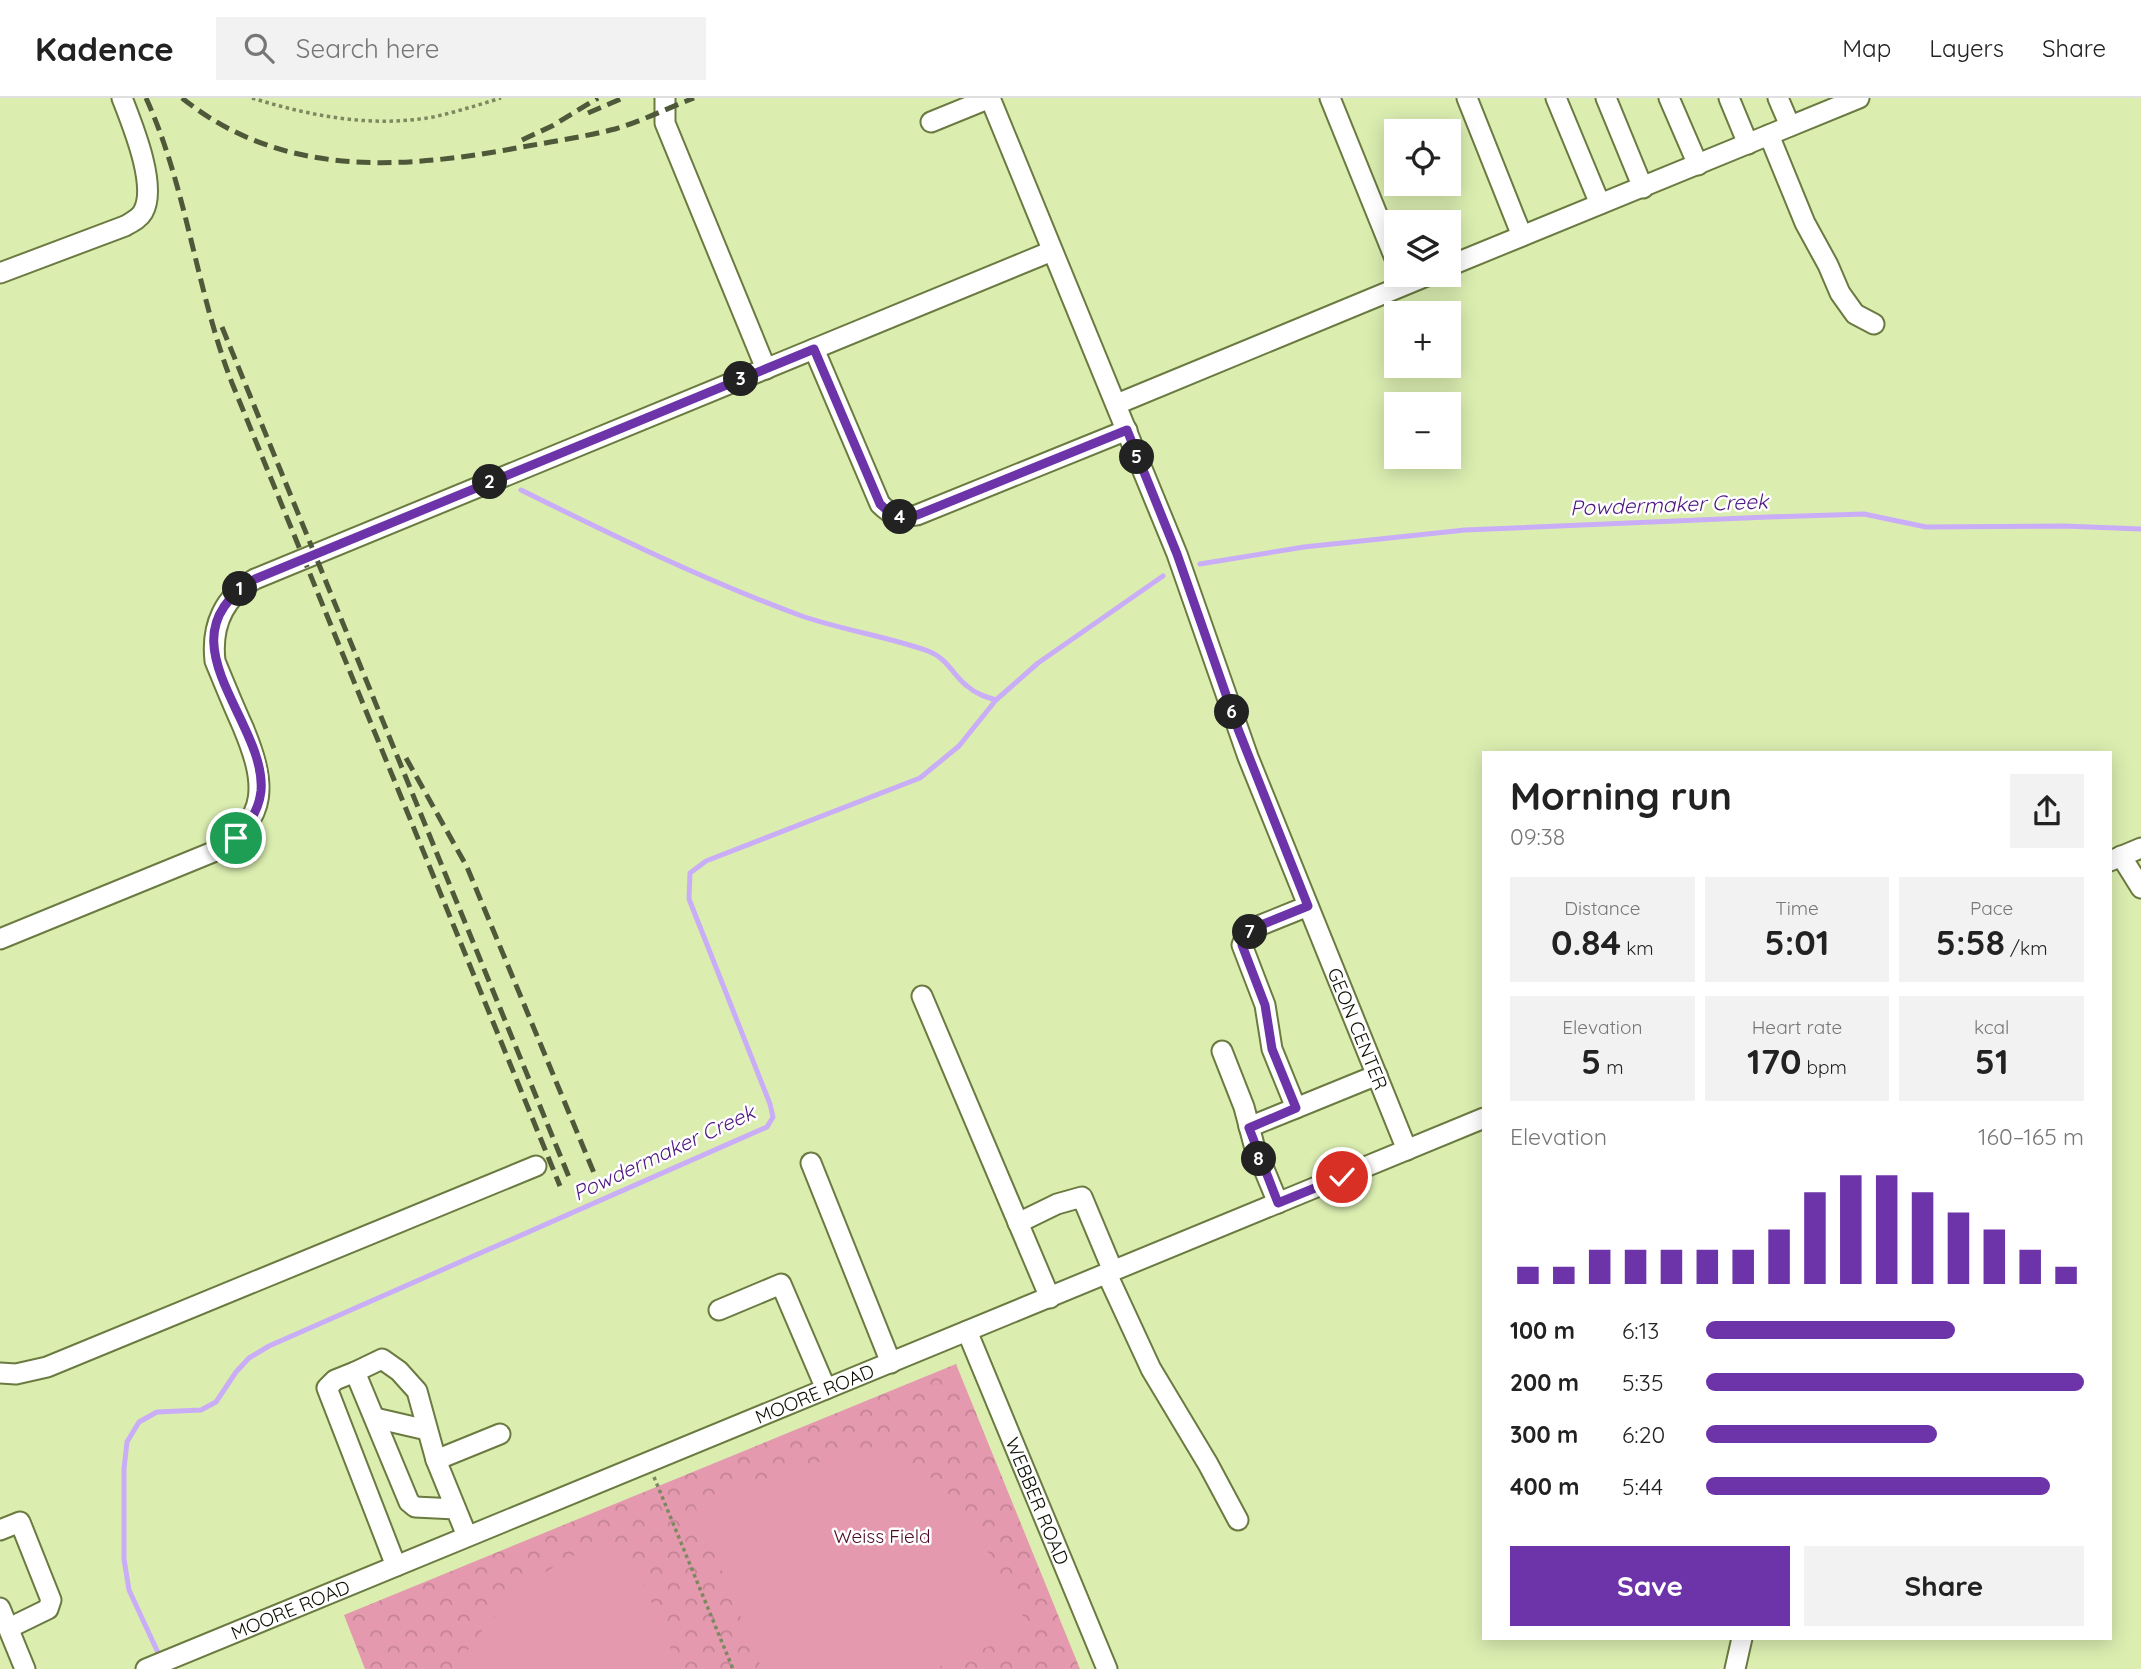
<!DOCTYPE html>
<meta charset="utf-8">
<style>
:root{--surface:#fff;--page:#f2f2f2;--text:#222;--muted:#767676;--line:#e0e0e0;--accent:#6d34aa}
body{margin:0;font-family:Quicksand,sans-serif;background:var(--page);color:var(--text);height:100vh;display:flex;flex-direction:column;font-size:26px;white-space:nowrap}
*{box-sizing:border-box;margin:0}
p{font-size:23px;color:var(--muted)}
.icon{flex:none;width:38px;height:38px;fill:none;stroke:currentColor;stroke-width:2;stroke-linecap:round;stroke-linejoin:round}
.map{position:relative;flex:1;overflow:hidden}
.panel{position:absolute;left:1482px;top:653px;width:630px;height:889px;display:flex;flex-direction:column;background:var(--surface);border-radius:0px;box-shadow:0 4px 18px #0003}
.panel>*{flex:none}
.fabs{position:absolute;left:1384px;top:21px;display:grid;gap:14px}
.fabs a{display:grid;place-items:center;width:77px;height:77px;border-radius:0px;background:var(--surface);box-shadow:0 4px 18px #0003;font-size:35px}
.pin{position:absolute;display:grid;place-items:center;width:60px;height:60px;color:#fff;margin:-30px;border:4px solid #fff;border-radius:50%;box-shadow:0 2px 7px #0007}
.km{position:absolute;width:35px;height:35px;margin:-18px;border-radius:50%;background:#222;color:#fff;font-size:19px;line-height:35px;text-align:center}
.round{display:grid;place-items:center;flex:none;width:74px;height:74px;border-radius:0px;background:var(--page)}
.overview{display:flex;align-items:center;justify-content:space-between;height:119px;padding:0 28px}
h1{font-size:38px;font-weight:700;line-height:52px}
.figures{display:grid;grid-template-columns:repeat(3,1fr);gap:10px;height:119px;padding:7px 28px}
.figures div{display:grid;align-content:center;border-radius:0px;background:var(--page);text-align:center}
.figures b{font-size:35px;font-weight:700}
.figures small{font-size:19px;font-weight:400}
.figures p{font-size:19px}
.chart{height:196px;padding:14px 28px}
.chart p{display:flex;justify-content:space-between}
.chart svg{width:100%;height:126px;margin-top:7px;stroke:var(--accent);stroke-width:6}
.cta{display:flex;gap:14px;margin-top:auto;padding:14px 28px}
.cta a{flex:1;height:80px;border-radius:0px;background:var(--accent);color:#fff;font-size:28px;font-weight:700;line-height:80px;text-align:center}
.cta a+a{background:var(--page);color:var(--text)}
ul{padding:0 28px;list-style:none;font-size:23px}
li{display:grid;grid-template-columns:112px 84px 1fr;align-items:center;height:52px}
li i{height:18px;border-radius:9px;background:var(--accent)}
header{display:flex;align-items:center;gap:42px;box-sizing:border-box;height:98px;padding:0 35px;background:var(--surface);border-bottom:2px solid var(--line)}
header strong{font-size:33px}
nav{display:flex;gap:38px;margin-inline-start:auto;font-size:24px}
.search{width:490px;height:63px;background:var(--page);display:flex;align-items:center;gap:18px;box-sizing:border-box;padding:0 24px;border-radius:0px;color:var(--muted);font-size:26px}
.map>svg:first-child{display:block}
.forest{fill:url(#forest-crowns)}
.garden{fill:#e599ae}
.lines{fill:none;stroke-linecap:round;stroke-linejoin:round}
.stream{stroke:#c9adf7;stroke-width:5}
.minor-casing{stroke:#6a7a40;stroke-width:23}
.path{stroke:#7c885f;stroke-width:3.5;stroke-dasharray:3.5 3.5;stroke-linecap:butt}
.minor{stroke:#fff;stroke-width:19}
.rail{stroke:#4f593a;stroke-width:5;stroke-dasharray:14 7;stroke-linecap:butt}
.route-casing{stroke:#fff;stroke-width:14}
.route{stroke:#6d34aa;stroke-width:9}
.labels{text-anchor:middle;stroke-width:5;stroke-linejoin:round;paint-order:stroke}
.street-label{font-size:19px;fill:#0b1000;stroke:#fff}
.park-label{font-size:19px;fill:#4e0c26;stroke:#fff}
.water-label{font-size:21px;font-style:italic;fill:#4e1681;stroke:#fff}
</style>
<header>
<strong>Kadence</strong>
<div class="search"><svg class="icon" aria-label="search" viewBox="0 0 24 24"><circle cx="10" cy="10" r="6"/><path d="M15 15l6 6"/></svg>Search here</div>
<nav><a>Map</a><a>Layers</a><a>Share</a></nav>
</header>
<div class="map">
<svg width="2141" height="1571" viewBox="0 0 2141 1571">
<defs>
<pattern id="forest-crowns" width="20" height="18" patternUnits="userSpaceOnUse" patternTransform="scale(1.75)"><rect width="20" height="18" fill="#e599ae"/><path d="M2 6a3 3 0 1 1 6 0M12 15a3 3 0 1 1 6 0" fill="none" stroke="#c38394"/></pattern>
</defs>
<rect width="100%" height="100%" fill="#dbeeb0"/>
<path class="forest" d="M956,1266l124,305h-715l-21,-54z"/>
<path class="garden" d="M868,1354c24,6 49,14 69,30 12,10 22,26 31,39 24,35 44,70 61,109l-95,39h-172l-69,-168 148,-46z
M612,1440l35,53 32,78h-223c34,-60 91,-107 156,-131z"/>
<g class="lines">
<path class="stream" d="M521,392c91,45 183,90 278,125 42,15 87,21 129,36 19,7 25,24 39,35 9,8 19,11 29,14
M1200,466l104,-17 161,-17 303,-13 96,-3 62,13 138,-1 77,3
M160,1559l-31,-67 -5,-31v-90l3,-27 12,-20 18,-10 44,-2 15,-8 20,-30 13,-14 20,-12 498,-219 6,-10 -3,-13 -81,-205 1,-26 16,-12 214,-83 39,-32 37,-46 42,-37 125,-87"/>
<g class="minor-casing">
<g id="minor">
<path d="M665,0v25l101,246"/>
<path id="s1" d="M990,0l187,456 71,203 159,393"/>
<path d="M1330,0l66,163"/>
<path d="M1467,0l55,138"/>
<path d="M1556,0l44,106"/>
<path d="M1606,0l37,90"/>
<path d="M1669,0l29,67"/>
<path d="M1729,0l19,46"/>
<path d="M1778,0l12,28"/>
<path d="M931,24l59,-24"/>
<path d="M1769,37l36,88 23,42 12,28 15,21 19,10"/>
<path d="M1449,168l410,-168"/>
<path d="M0,175l125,-47c7,-4 14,-7 18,-14 15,-26 -11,-88 -21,-114"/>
<path d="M814,251l66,155c12,12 20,14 37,11l210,-85"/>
<path d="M1117,306l312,-129"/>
<path d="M2121,758l20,32"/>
<path d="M2110,763l31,-13"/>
<path d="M1308,808l-52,21 -10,8 -4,10 23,60 7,44 24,59 81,-33"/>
<path d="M0,841l213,-87c59,-32 52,-72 30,-125 -10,-22 -19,-44 -28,-66 -4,-36 9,-64 40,-82l797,-328"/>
<path d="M922,898l128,302"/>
<path d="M1222,953l22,56 10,38 24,58"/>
<path d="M1249,1029l47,-19"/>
<path d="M811,1065l80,200"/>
<path d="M1018,1125l39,-19 25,-7 31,74"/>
<path d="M1107,1176l44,95 57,95 30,56"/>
<path d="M719,1212l62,-26 45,105"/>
<path id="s2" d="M967,1233l140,338"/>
<path d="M355,1274l-20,8 -8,8 69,178"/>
<path d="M0,1275l16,1 31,-7 489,-201"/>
<path d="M375,1320l52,12"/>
<path d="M436,1362l64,-26"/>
<path d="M456,1411l-41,-2 -6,-5 -54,-130 27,-13 17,12 18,20 19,69 31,76"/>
<path d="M0,1432l20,-8 31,78 -3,9 -39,19"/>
<path d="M0,1510l25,61"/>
<path id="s3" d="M146,1571l1338,-551"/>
<path d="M1735,1571l7,-31"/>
</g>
</g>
<path class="path" d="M252,0c58,18 120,30 181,19 23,-5 45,-12 68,-19
M654,1379l79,192"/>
<use href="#minor" class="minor"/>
<path class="rail" d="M146,0c41,90 50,192 86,285l328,803
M182,0c96,77 209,72 324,52 36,-7 74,-12 109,-21 27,-8 53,-21 79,-31
M588,15l35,-15
M522,42l30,-14 46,-28
M222,229l349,855
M406,660l61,109 127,306"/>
</g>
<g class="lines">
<g class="route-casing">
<path id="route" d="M236,740c13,-13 23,-29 25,-47 6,-70 -105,-153 -6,-212l559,-230 66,155c12,12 20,14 37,11l210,-85 50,124 61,175 70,177 -52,21 -10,8 -4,10 23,60 7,44 24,59 -47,20 29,75 64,-26"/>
</g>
<use href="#route" class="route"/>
</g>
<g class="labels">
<g class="street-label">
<text dy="7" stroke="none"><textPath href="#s1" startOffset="1001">GEON CENTER</textPath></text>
<text dy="7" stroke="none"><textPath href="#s3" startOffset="723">MOORE ROAD</textPath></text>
<text dy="7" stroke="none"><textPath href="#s2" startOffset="184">WEBBER ROAD</textPath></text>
<text dy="7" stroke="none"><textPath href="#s3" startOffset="156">MOORE ROAD</textPath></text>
</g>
<g class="park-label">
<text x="882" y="1445">Weiss Field</text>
</g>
<g class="water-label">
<text transform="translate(1669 407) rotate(-2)" y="7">Powdermaker Creek</text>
<text transform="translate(664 1055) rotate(-25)" y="7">Powdermaker Creek</text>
</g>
</g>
</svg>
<div class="fabs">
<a><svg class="icon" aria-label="locate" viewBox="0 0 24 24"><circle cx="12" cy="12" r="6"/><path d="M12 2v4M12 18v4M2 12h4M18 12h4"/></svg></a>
<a><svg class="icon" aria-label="layers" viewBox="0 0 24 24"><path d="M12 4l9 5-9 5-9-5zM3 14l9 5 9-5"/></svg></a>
<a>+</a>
<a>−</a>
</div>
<div class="pin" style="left:236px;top:740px;background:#1e9e55"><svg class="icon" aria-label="arrive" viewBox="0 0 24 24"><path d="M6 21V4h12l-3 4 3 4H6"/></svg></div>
<div class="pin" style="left:1342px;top:1079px;background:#d93025"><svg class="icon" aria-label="check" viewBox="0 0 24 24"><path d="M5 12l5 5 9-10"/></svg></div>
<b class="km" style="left:240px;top:491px">1</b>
<b class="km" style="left:490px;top:384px">2</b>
<b class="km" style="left:741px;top:281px">3</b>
<b class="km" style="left:900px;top:419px">4</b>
<b class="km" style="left:1137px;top:359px">5</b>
<b class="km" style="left:1232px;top:614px">6</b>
<b class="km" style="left:1250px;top:834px">7</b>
<b class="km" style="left:1259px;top:1061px">8</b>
<section class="panel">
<div class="overview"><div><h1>Morning run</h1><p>09:38</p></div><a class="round"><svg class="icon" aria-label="share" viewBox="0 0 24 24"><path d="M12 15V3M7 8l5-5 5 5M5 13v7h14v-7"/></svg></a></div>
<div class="figures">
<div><p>Distance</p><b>0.84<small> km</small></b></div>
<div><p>Time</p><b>5:01</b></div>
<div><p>Pace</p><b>5:58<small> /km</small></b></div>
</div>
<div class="figures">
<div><p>Elevation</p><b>5<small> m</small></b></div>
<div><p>Heart rate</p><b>170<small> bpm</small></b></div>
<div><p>kcal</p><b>51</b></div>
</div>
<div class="chart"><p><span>Elevation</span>160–165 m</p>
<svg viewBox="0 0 160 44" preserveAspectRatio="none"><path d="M5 44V38M15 44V38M25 44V32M35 44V32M45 44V32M55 44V32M65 44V32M75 44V25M85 44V12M95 44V6M105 44V6M115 44V12M125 44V19M135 44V25M145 44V32M155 44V38"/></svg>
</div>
<ul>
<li><b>100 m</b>6:13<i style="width:66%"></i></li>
<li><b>200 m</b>5:35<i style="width:100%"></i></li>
<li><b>300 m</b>6:20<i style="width:61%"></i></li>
<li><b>400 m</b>5:44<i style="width:91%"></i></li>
</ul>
<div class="cta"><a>Save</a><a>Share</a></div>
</section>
</div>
